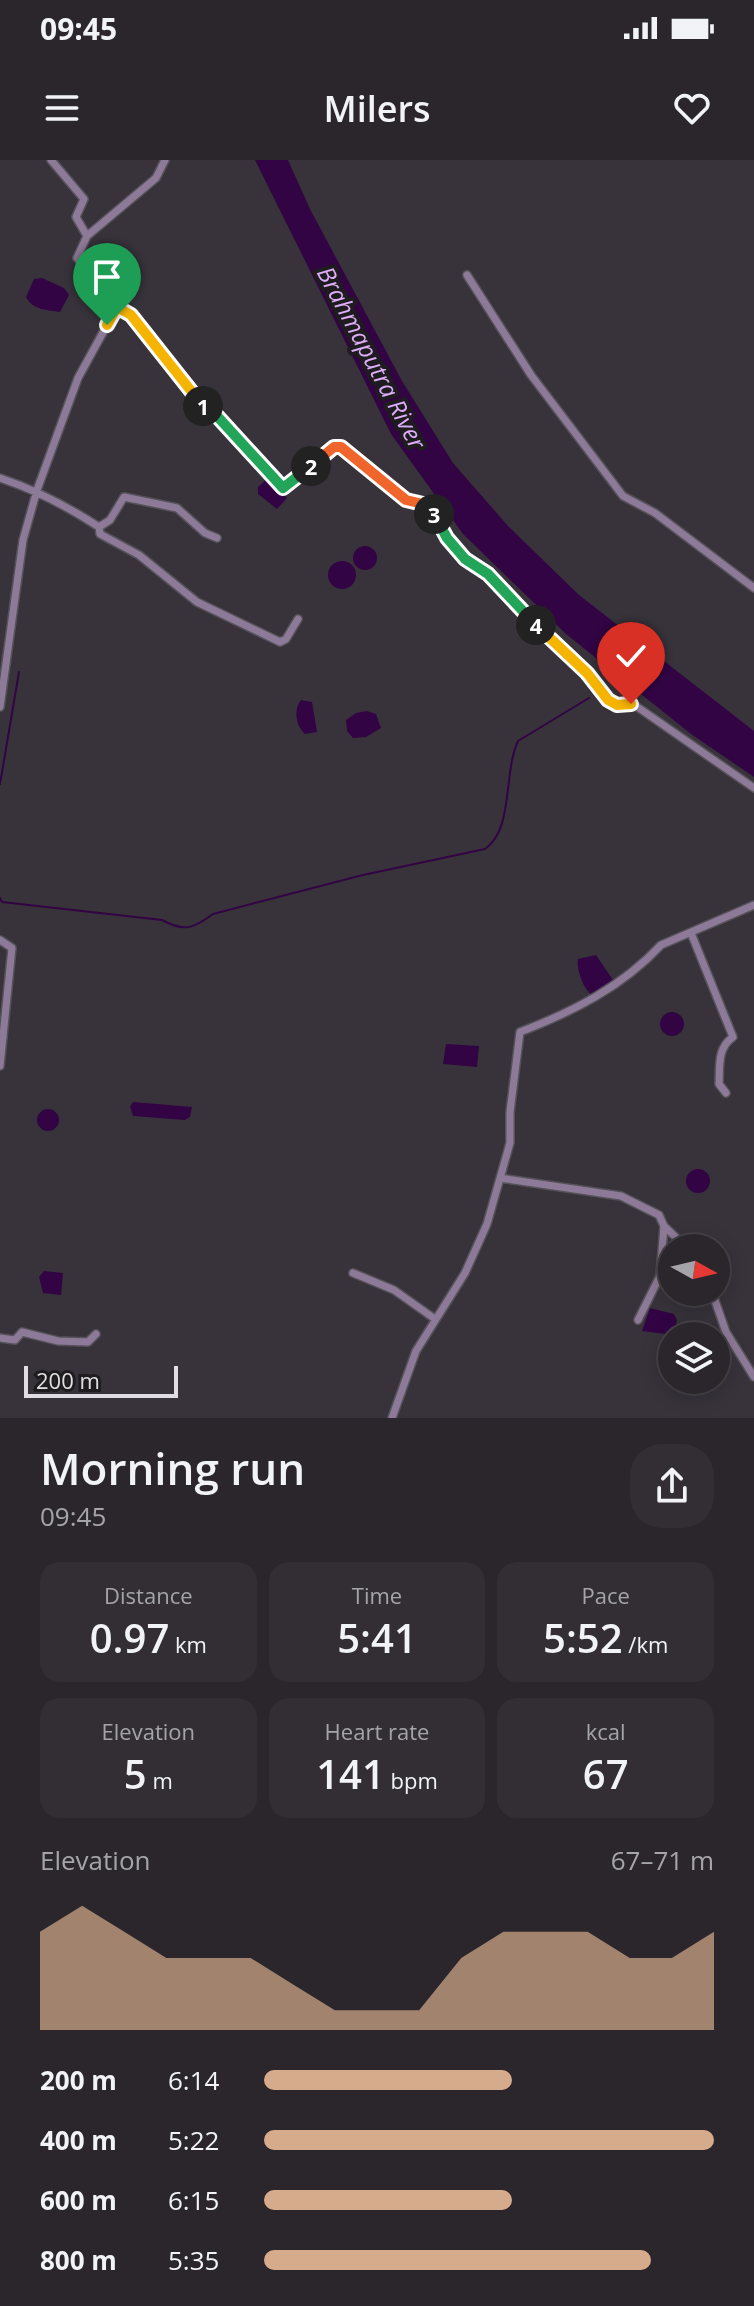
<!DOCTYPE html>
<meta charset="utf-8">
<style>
:root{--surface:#2a262c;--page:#322e34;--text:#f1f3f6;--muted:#a5a5a9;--line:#464348;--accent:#d6ab8b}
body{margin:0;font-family:"Open Sans",sans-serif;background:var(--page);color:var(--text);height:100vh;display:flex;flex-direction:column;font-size:30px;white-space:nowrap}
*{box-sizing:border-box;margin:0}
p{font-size:26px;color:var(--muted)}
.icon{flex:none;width:44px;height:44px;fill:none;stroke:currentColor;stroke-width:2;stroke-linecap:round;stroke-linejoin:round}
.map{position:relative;height:1258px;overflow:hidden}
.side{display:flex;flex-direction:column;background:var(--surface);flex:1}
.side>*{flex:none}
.needle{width:52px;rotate:98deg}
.tools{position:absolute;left:658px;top:1074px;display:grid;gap:16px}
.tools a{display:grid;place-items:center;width:72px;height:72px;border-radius:50%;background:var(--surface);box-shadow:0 4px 20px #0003,0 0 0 2px var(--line);font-size:40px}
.scale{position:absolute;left:24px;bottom:20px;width:154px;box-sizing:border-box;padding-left:8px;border:4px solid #e1dee3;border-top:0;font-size:22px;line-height:28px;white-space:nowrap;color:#e1dee3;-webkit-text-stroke:6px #1e1c1f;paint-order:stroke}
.pin{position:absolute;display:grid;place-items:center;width:68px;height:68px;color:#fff;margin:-82px -34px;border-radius:50% 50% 50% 0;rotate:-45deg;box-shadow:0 0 8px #0007}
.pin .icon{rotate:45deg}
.km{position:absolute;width:40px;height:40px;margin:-20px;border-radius:50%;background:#222;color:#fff;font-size:22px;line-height:40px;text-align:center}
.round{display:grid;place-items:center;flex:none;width:84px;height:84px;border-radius:32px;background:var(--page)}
.summary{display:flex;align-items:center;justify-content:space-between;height:136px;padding:0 40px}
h1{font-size:44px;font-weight:600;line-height:60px}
.figures{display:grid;grid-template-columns:repeat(3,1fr);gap:12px;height:136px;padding:8px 40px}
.figures div{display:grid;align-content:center;border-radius:20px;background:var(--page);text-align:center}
.figures b{font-size:40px;font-weight:600}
.figures small{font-size:22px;font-weight:400}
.figures p{font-size:22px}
.chart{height:224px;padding:16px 40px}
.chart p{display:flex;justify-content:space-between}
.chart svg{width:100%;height:144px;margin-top:8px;fill:var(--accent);opacity:.7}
ul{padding:0 40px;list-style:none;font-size:26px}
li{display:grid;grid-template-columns:128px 96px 1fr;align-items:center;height:60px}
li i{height:20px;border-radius:10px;background:var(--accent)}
.status{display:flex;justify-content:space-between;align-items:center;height:56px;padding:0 40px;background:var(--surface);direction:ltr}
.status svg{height:22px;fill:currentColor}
header{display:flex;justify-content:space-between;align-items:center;height:104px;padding:0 40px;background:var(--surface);font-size:36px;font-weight:600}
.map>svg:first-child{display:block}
.water{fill:#320444}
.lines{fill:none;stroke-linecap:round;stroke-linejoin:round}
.stream{stroke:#320444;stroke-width:2}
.minor-casing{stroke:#565259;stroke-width:10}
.minor{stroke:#8d7a98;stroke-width:7}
.split-1-casing{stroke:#fff;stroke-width:16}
.split-2-casing{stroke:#fff;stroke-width:16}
.split-3-casing{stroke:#fff;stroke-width:16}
.split-4-casing{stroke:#fff;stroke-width:16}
.split-5-casing{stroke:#fff;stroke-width:16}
.split-1{stroke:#f5b400;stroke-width:10}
.split-2{stroke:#22a559;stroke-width:10}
.split-3{stroke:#f0652b;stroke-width:10}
.split-4{stroke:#22a559;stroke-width:10}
.split-5{stroke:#f5b400;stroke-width:10}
.labels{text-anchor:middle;stroke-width:8;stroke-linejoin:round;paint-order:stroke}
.water-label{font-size:24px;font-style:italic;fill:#ddadf7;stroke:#1e1c1f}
</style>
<div class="status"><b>09:45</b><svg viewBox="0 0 49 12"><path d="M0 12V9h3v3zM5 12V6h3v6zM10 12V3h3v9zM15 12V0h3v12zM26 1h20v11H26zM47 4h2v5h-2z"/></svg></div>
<header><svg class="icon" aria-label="menu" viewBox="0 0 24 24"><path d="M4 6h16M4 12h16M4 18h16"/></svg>Milers<svg class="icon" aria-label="heart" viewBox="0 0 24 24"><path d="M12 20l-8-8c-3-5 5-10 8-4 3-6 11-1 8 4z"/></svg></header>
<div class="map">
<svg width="754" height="1258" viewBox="0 0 754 1258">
<rect width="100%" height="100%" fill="#38333b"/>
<path class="water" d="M255,0h33l22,49 92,172 51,82 55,63 71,69 175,136v46l-63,-43 -125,-100 -103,-100 -72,-100z
M42,118l22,10 5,7 -9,17c-12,-2 -28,-2 -34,-15l8,-18z
M269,317l18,21 -10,11 -19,-15v-7z
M353 398a12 12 0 1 1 24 0a12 12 0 1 1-24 0Z
M328 415a14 14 0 1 1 28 0a14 14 0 1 1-28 0Z
M301,540l11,2 5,30 -12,2c-9,-7 -12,-25 -4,-34z
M367,551l9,3 5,14 -15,9 -13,1 -6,-7 -1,-11 10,-7z
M596,795l17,25 -19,16c-10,-4 -18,-27 -16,-37z
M660 864a12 12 0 1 1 24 0a12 12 0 1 1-24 0Z
M446,884l33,2 -2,21 -34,-3z
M133,942l59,5 -2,10 -5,3 -52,-4 -3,-9z
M37 960a11 11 0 1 1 22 0a11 11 0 1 1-22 0Z
M686 1021a12 12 0 1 1 24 0a12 12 0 1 1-24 0Z
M44,1111l19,2 -2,22 -18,-2 -4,-16z
M650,1148l24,6 3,6 -3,15 -32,-4z"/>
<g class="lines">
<path class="stream" d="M0,624l19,-112
M0,738l2,4 160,18c22,12 31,9 51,-6l150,-39 122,-26c29,-20 18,-76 33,-108l71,-43"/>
<g class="minor-casing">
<path id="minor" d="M87,76l69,-58 9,-18
M467,115l64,100 92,121 32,17 99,75
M117,147l30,23 59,80 11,6 63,70 7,2 47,-41 9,1 63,52 26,10 15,28 18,21 23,15 99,99 21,27 28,6 118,82
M0,318c36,12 67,28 99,49l1,7 39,21 58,47 83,40 6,-3 12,-20
M99,367l11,-7 14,-23 53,11 28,25 12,5
M0,547l23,-167 14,-50 41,-112 39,-71v-6l-40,-43 10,-22 -11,-19 8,-18 -33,-39
M691,773l42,104c-16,11 -13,29 -14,47l7,9
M0,780l12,8 -12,118
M500,1018l121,18 38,19 5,11 -4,50 -22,44
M664,1066l23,22
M353,1113l41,17 41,29
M712,1132l14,40 28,45
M0,1178l15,2 7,-8 36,9 30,1 8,-8
M392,1258l24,-67 49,-78 22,-49 23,-81v-31l10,-80c52,-20 102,-45 141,-87l93,-40"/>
</g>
<use href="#minor" class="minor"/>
</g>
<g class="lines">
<g class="split-1-casing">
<path id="split-1" d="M107,165l10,-18 14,8 72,91"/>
</g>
<g class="split-2-casing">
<path id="split-2" d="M203,246l14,10 66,72 28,-22"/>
</g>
<g class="split-3-casing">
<path id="split-3" d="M311,306l23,-19h7l65,53 17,4 11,10"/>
</g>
<g class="split-4-casing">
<path id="split-4" d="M434,354l13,24 18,21 23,15 48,51"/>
</g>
<g class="split-5-casing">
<path id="split-5" d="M536,465l51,48 21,27 9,5 14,-1"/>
</g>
<use href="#split-1" class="split-1"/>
<use href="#split-2" class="split-2"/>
<use href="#split-3" class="split-3"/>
<use href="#split-4" class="split-4"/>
<use href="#split-5" class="split-5"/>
</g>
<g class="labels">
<g class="water-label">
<text transform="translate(371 198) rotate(62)" y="8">Brahmaputra River</text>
</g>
</g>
</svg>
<div class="tools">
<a><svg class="needle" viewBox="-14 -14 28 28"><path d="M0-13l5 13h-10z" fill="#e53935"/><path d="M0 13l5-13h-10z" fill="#a5a5a9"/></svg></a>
<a><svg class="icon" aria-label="layers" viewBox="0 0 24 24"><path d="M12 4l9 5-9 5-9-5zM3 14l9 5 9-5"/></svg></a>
</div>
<div class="scale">200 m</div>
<div class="pin" style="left:107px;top:165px;background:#1e9e55"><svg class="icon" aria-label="arrive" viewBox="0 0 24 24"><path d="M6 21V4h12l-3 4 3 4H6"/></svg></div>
<div class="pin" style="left:631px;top:544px;background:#d93025"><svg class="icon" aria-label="check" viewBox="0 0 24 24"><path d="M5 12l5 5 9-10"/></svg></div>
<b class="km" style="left:203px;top:246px">1</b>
<b class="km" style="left:311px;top:306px">2</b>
<b class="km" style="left:434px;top:354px">3</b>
<b class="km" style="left:536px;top:465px">4</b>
</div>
<section class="side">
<div class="summary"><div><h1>Morning run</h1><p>09:45</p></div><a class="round"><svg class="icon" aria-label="share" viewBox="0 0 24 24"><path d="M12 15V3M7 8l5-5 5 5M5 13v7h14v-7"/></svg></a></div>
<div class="figures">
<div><p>Distance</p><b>0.97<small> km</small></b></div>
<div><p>Time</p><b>5:41</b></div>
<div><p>Pace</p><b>5:52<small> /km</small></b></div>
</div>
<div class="figures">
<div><p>Elevation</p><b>5<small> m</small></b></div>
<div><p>Heart rate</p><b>141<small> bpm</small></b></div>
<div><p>kcal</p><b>67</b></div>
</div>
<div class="chart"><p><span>Elevation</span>67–71 m</p>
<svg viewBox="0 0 160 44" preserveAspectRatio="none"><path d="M0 44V14L10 6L20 14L30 22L40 22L50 22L60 30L70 38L80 38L90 38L100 22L110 14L120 14L130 14L140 22L150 22L160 14V44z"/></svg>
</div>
<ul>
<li><b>200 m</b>6:14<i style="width:55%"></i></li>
<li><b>400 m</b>5:22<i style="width:100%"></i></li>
<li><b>600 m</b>6:15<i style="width:55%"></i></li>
<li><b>800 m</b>5:35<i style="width:86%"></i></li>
</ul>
</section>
